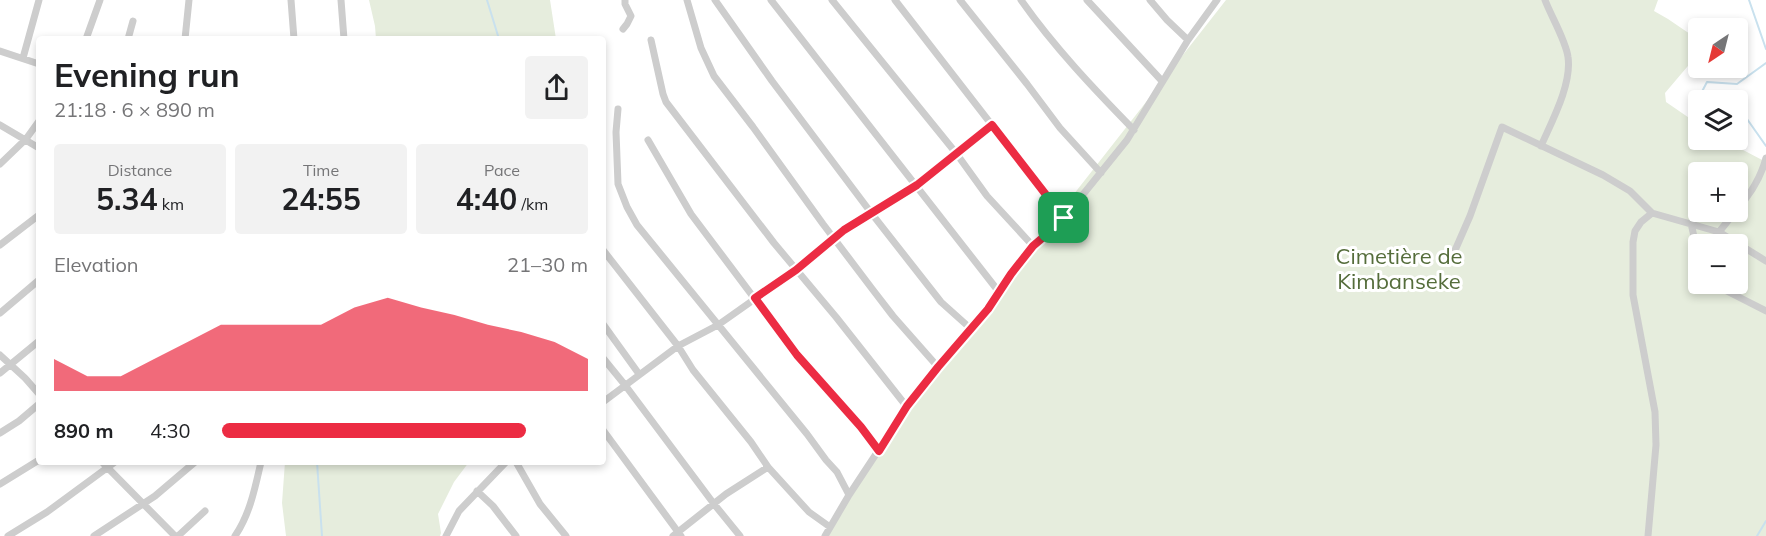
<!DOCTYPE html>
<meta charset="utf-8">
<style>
:root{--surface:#fff;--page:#f2f2f2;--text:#202124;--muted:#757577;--accent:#ec2c43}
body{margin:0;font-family:Mulish,sans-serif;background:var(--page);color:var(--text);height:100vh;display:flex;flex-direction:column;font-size:22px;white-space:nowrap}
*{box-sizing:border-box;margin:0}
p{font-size:20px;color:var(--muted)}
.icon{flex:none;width:33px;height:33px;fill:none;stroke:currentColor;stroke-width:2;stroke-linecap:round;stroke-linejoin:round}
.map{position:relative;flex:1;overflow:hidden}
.details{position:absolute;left:36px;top:36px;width:570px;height:429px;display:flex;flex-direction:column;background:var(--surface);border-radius:6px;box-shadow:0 3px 9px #0003}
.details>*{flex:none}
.needle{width:39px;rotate:215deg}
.tools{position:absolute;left:1688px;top:18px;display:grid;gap:12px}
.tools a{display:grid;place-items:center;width:60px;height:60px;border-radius:6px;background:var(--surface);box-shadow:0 3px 9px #0003;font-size:30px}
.pin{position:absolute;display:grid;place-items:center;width:51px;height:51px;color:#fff;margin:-26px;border-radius:12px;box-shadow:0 3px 9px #0006}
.round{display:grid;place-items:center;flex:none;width:63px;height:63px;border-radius:6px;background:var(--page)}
.head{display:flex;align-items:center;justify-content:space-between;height:102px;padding:0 18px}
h1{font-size:33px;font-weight:700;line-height:45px}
.figures{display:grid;grid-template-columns:repeat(3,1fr);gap:9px;height:102px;padding:6px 18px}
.figures div{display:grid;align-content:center;border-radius:6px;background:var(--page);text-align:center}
.figures b{font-size:30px;font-weight:700}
.figures small{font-size:16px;font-weight:400}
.figures p{font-size:16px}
.chart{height:168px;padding:12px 18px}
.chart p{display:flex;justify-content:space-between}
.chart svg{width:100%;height:108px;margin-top:6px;fill:var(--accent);opacity:.7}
ul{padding:0 18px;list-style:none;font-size:20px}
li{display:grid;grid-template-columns:96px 72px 1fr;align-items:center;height:45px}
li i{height:15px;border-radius:8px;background:var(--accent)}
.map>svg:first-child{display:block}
.green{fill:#e6eddd;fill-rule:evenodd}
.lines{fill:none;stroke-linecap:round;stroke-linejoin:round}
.stream{stroke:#c9e1ee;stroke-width:2}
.minor{stroke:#cdcdcd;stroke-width:7}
.route-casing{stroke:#fff;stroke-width:12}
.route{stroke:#ec2c43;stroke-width:8}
.labels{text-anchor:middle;stroke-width:6;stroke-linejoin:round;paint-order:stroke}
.park-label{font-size:22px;fill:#556d3b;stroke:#fff}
</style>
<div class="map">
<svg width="1766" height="536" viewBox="0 0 1766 536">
<rect width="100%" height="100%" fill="#fff"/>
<path class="green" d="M369,0h181l6,39h-180l-1,-13z
M1226,0h432l-4,11 14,8 22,15 3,26 -28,33 1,9 32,22v16h26l42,22v374h-941l82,-129zM1698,172h39v40h-39zM1698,244h39v40h-39z
M285,462h184l-15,20 -16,32 3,19 -1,3h-154l-4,-33z"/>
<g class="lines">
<path class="stream" d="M487,0l12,39
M1749,0l17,49
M1698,104l-2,-1 11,-21 30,2 29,-21
M1737,110l3,-1 26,37
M317,462l5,74
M1757,536l9,-15"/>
<path class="minor" d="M291,0l3,39
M341,0l3,39
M687,0l14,48 13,28 39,51 70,97 50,66 20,26 45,51
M715,0l57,81 100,133 69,88 29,26
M771,0l228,292
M832,0l124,153 31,43 46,50
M895,0l169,218
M960,0l67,84 33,44 41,45
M1021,0c33,47 73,89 113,130
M1087,0l75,81
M1150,0l17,20 21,20
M623,29l4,-5 4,-8 -6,-12v-4
M86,39l14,-39
M128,39l5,-18
M185,39l4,-39
M651,40l12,54 3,8 108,141 62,74 71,90
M0,51l39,13
M23,58l16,-58
M618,109l-2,23 2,52 9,23 10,18 170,209 19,26 11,12 12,23
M0,125l39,23
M648,140l43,74 106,141 64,72 18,24
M1541,146c11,-25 31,-62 27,-89 -2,-16 -17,-41 -23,-57
M0,164l26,-25 13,-18
M1737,209c13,-14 24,-32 29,-51
M1691,223l7,32
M1719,232l16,-20
M0,245l39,-30
M603,250l75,96 15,24 58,72 17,25 41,45 21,15
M1453,255l17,-39 32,-89 101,48 27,16 22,22 67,19 47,29
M1713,284l53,27
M0,313l39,-33
M603,324l36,50
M0,355l25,23 14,16
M603,358l22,27 89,119 26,32
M0,373l39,-32
M603,402l75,-56 40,-21 78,-55 48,-40 73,-45 75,-60
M603,430l78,106
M0,433l19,-12 20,-17
M102,462l73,74
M516,462l24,42 26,32
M0,484l39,-24
M477,491l16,15 23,30
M8,536l39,-24 68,-50
M94,536l61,-40 40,-34
M178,536l27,-25
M235,536c15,-22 20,-48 26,-74
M446,536l13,-25 47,-49
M673,536l53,-42 42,-27
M825,536l24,-41 58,-88 31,-40 50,-58 23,-35 22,-28 14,-12 17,-16 63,-78 61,-100 29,-40
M1648,536l8,-91 -1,-33 -22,-117v-53l2,-11 6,-9 11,-9"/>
</g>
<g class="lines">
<g class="route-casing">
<path id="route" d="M992,125l72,93 -17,16 -14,12 -22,28 -23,35 -50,58 -31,39 -28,45 -18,-24 -64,-72 -42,-57 41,-28 48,-40 73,-45z"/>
</g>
<use href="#route" class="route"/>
</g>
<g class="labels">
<g class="park-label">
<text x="1399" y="264">Cimetière de<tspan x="1399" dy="25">Kimbanseke</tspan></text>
</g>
</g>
</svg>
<div class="tools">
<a><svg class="needle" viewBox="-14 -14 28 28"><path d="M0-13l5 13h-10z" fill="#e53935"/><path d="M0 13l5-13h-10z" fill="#757577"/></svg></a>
<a><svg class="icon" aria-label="layers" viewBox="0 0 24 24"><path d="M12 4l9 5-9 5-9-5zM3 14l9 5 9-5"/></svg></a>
<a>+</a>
<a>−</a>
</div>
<div class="pin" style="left:1064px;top:218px;background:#1e9e55"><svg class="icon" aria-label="arrive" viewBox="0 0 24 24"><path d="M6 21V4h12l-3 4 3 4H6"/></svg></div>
<section class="details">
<div class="head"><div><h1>Evening run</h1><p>21:18 · 6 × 890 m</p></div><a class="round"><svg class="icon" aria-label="share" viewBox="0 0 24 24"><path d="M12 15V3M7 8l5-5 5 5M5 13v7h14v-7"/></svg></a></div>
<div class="figures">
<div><p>Distance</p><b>5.34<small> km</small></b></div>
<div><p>Time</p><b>24:55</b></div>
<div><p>Pace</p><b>4:40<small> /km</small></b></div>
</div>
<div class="chart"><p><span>Elevation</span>21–30 m</p>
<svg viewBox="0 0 160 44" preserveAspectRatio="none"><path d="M0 44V31L10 38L20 38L30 31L40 24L50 17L60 17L70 17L80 17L90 10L100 6L110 10L120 13L130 17L140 20L150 24L160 31V44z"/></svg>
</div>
<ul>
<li><b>890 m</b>4:30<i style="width:83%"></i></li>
</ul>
</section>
</div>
